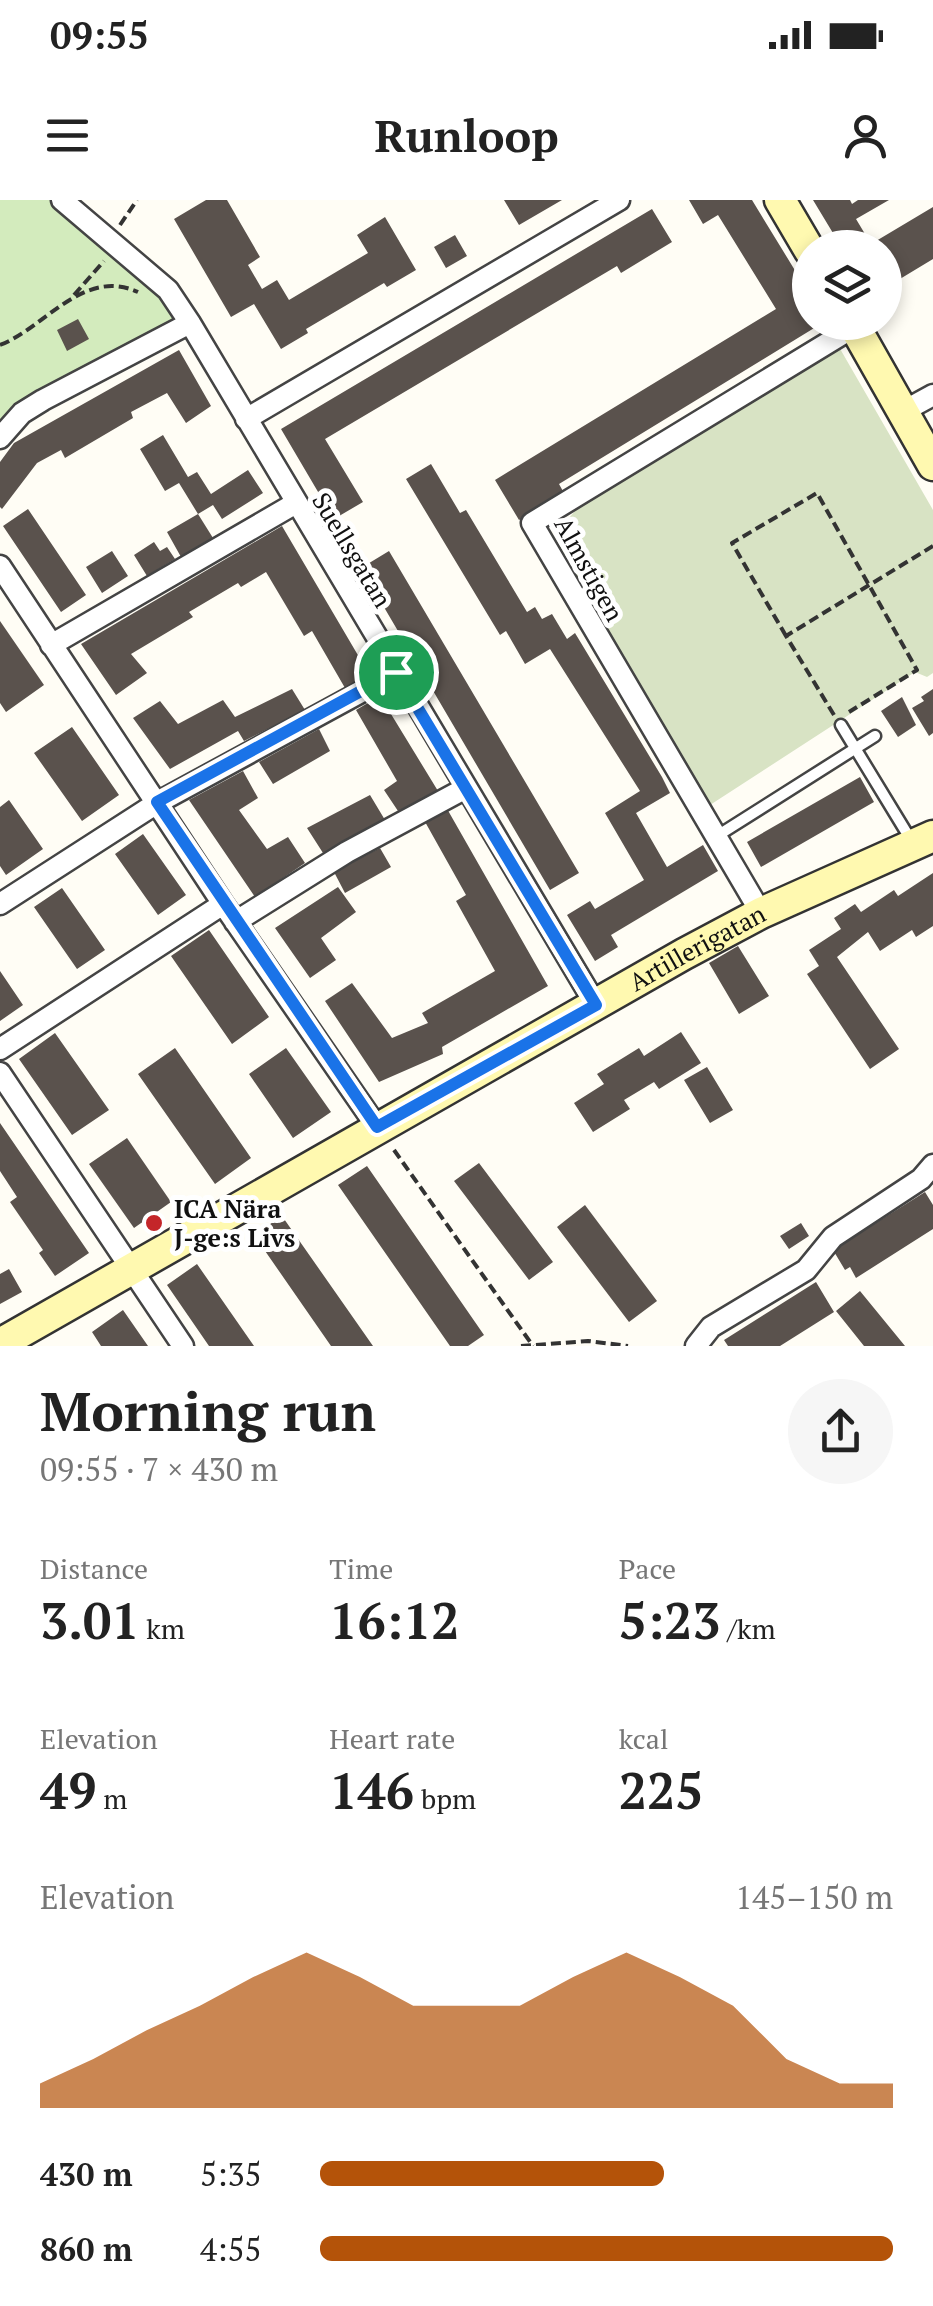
<!DOCTYPE html>
<meta charset="utf-8">
<style>
:root{--surface:#fff;--page:#f6f6f6;--text:#222;--muted:#767676;--accent:#b45309}
body{margin:0;font-family:"PT Serif",serif;background:var(--page);color:var(--text);height:100vh;display:flex;flex-direction:column;font-size:38px;white-space:nowrap}
*{box-sizing:border-box;margin:0}
p{font-size:32px;color:var(--muted)}
.icon{flex:none;width:55px;height:55px;fill:none;stroke:currentColor;stroke-width:2;stroke-linecap:round;stroke-linejoin:round}
.map{position:relative;height:1146px;overflow:hidden}
.sheet{display:flex;flex-direction:column;background:var(--surface);flex:1}
.sheet>*{flex:none}
.buttons{position:absolute;left:792px;top:30px;display:grid;gap:20px}
.buttons a{display:grid;place-items:center;width:110px;height:110px;border-radius:50%;background:var(--surface);box-shadow:0 5px 15px #0003;font-size:50px}
.pin{position:absolute;display:grid;place-items:center;width:85px;height:85px;color:#fff;margin:-42px;border:5px solid #fff;border-radius:50%;box-shadow:0 2px 10px #0007}
.round{display:grid;place-items:center;flex:none;width:105px;height:105px;border-radius:52px;background:var(--page)}
.head{display:flex;align-items:center;justify-content:space-between;height:170px;padding:0 40px}
h1{font-size:55px;font-weight:700;line-height:75px}
.metrics{display:grid;grid-template-columns:repeat(3,1fr);gap:15px;height:170px;padding:10px 40px}
.metrics div{display:grid;align-content:center}
.metrics b{font-size:50px;font-weight:700}
.metrics small{font-size:28px;font-weight:400}
.metrics p{font-size:28px}
.chart{height:280px;padding:20px 40px}
.chart p{display:flex;justify-content:space-between}
.chart svg{width:100%;height:180px;margin-top:10px;fill:var(--accent);opacity:.7}
ul{padding:0 40px;list-style:none;font-size:32px}
li{display:grid;grid-template-columns:160px 120px 1fr;align-items:center;height:75px}
li i{height:25px;border-radius:12px;background:var(--accent)}
.status{display:flex;justify-content:space-between;align-items:center;height:70px;padding:0 50px;background:var(--surface);direction:ltr}
.status svg{height:28px;fill:currentColor}
header{display:flex;justify-content:space-between;align-items:center;height:130px;padding:0 40px;background:var(--surface);font-size:45px;font-weight:700}
.map>svg:first-child{display:block}
.green{fill:#d3ebbd}
.cemetery{fill:#d8e3c4}
.building{fill:#5a524d}
.lines{fill:none;stroke-linecap:round;stroke-linejoin:round}
.lane-casing{stroke:#444;stroke-width:15}
.street-casing{stroke:#444;stroke-width:25}
.secondary-casing{stroke:#333;stroke-width:35}
.path{stroke:#333;stroke-width:4;stroke-dasharray:10 5;stroke-linecap:butt}
.lane{stroke:#fff;stroke-width:10}
.street{stroke:#fff;stroke-width:20}
.secondary{stroke:#fff9b0;stroke-width:30}
.route-casing{stroke:#fff;stroke-width:20}
.route{stroke:#1a73e8;stroke-width:12}
.poi-dot{fill:#c42629;stroke:#fff;stroke-width:4}
.labels{text-anchor:middle;stroke-width:10;stroke-linejoin:round;paint-order:stroke}
.street-label{font-size:25px;fill:#111;stroke:#fff}
.poi-label{font-size:25px;font-weight:bold;fill:#111;stroke:#fff;text-anchor:start}
</style>
<div class="status"><b>09:55</b><svg viewBox="0 0 49 12"><path d="M0 12V9h3v3zM5 12V6h3v6zM10 12V3h3v9zM15 12V0h3v12zM26 1h20v11H26zM47 4h2v5h-2z"/></svg></div>
<header><svg class="icon" aria-label="menu" viewBox="0 0 24 24"><path d="M4 6h16M4 12h16M4 18h16"/></svg>Runloop<svg class="icon" aria-label="person" viewBox="0 0 24 24"><circle cx="12" cy="8" r="4"/><path d="M4 21q1-7 8-7t8 7"/></svg></header>
<div class="map">
<svg width="933" height="1146" viewBox="0 0 933 1146">
<rect width="100%" height="100%" fill="#fffdf5"/>
<path class="green" d="M0,0h62l128,123 -147,77 -43,38z"/>
<path class="cemetery" d="M839,147l94,163v163l-6,4 -12,-5 -205,133 -150,-248c-1,-25 5,-40 26,-55z"/>
<path class="building" d="M206,0h21l33,57 -12,8 14,24 15,-9 12,20 79,-47 -11,-18 28,-18 31,53 -29,17 -3,-4 -78,46 2,4 -27,16 -27,-45 -23,13 -57,-98z
M504,0h58l-43,25z
M689,0h63l58,95v27h14l-265,162 5,9 -45,27 -24,-40 281,-171 -58,-94 -15,9z
M813,0h37l2,4 6,-4h31l-33,19 15,25 62,-37v52l-48,29v-40h-43z
M652,9l20,33 -51,31 -4,-7 -292,173 38,63 -29,17 -53,-90z
M455,35l12,21 -21,12 -12,-21z
M78,119l11,20 -22,12 -10,-21z
M179,150l32,56 -25,17 -19,-30 -36,19 2,6 -68,40 -4,-8 -24,13 -35,46 -2,-2v-45l14,-19z
M163,235l25,42 9,-5 14,22 37,-24 15,23 -41,26 -9,-14 -15,9 -19,-31 -14,8 -25,-42z
M431,264l29,49 6,-3 61,102 8,-5 7,12 10,-5 15,25 8,-6 87,144 8,16 -34,20 31,54 36,-22 15,26 -107,64 7,12 -23,14 -28,-46 23,-14 5,8 49,-29 -39,-67 35,-22 -90,-142 -25,15 -19,-33 -6,4 -94,-156z
M28,309l58,86 -25,17 -58,-86z
M198,314l15,24 -32,19 -14,-25z
M282,326l87,148 -24,14 -33,-57 -8,5 -38,-64 -25,15 -3,-4 -49,29 4,5 -62,37 16,19 -31,22 -35,-51z
M154,342l6,9 7,-4 8,12 -28,17 -13,-21z
M112,351l16,25 -26,17 -16,-26z
M389,351l190,322 -29,17 -189,-322z
M0,421l44,64 -38,27 -6,-9z
M292,489l13,21 -61,31 -6,-10 -68,38 -37,-51 27,-17 18,23 45,-24 12,17z
M933,489v44l-4,3 -17,-28 12,-7 -3,-4z
M380,496l58,95 -40,20 -14,-21 13,-9 -41,-71z
M902,497l14,28 -18,12 -17,-26z
M72,527l47,68 -37,26 -48,-68z
M319,529l11,22 -57,33 -14,-22z
M243,571l15,27 -19,12 28,39 21,-12 17,26 -50,34 -66,-97z
M860,577l14,25 -113,65 -14,-25z
M370,595l15,25 -62,33 -16,-25z
M9,600l34,49 -37,26 -6,-9v-59z
M446,607l102,179 -106,61 1,7 -64,28 -54,-81 27,-18 40,55 36,-15 -6,-10 73,-42 -39,-70 10,-6 -42,-75z
M143,634l43,61 -28,20 -43,-61z
M380,648l11,19 -46,26 -11,-21z
M933,673v53l-17,11 -4,-7 -32,21 -12,-19 -31,25 62,92 -29,20 -63,-95 12,-8 -10,-16 32,-21 -7,-11 21,-14 6,8 33,-22 4,6z
M338,687l18,25 -35,26 15,22 -26,18 -35,-50z
M62,688l43,62 -28,19 -43,-62z
M209,730l60,87 -37,27 -61,-88z
M738,746l31,50 -30,18 -30,-51z
M0,771l23,34 -23,16z
M681,832l20,31 -42,26 -5,-7 -30,18 6,9 -37,23 -19,-29 30,-19 -7,-10 42,-26 5,8z
M55,833l54,77 -37,25 -53,-76z
M175,848l76,110 -36,26 -77,-110z
M286,848l45,64 -38,26 -44,-64z
M707,867l26,43 -23,13 -26,-43z
M0,923l89,130 -34,23 -16,-23 4,-3 -33,-48 7,-5 -17,-26z
M127,938l44,64 -37,26 -45,-64z
M479,963l74,99 -24,18 -75,-99z
M367,966l117,169 -16,11h-18l-112,-161z
M925,992l8,13v24l-77,49 -6,-11 -5,3 -12,-20z
M585,1005l72,96 -28,21 -72,-95z
M282,1016l91,130h-42l-77,-111z
M801,1023l8,13 -20,13 -9,-13z
M197,1064l57,82h-45l-42,-61z
M9,1069l13,23 -22,12v-30z
M816,1082l18,30 -54,34h-52l-4,-6z
M860,1091l45,55h-41l-28,-35z
M123,1110l25,36h-47l-9,-14z"/>
<g class="lines">
<g class="lane-casing">
<path id="lane" d="M841,525l70,115
M717,636l158,-100"/>
</g>
<g class="street-casing">
<path id="street" d="M62,0l106,90 22,33 406,682
M902,212l31,-17
M246,219l373,-219
M0,238l22,-25 21,-13 147,-77
M0,366l223,338 154,223
M51,445l245,-142
M0,704l157,-101 239,-130
M761,713l-229,-390 322,-196
M235,722l112,-70 119,-64
M0,849l223,-145
M0,873l183,273
M696,1146l15,-19 95,-57 27,-33 88,-58 12,-14"/>
</g>
<g class="secondary-casing">
<g id="secondary">
<path d="M780,0l30,51"/>
<path d="M852,122l81,143"/>
<path id="s1" d="M0,1144l684,-390 77,-41 172,-77"/>
</g>
</g>
<path class="path" d="M120,25l17,-25
M74,95l30,-34
M0,145c45,-17 83,-78 138,-53
M786,436l-54,-93 85,-50 100,177 -68,42
M834,515l-48,-79 147,-90
M394,950l139,196
M521,1146l67,-5 40,5"/>
<use href="#lane" class="lane"/>
<use href="#street" class="street"/>
<use href="#secondary" class="secondary"/>
</g>
<g class="lines">
<g class="route-casing">
<path id="route" d="M396,472l200,333 -219,122 -220,-325z"/>
</g>
<use href="#route" class="route"/>
</g>
<circle class="poi-dot" cx="154" cy="1023" r="10"/>
<g class="labels">
<g class="street-label">
<text transform="translate(352 350) rotate(59)" y="9">Suellsgatan</text>
<text transform="translate(589 369) rotate(61)" y="9">Almstigen</text>
<text dy="9" stroke="none"><textPath href="#s1" startOffset="802">Artillerigatan</textPath></text>
</g>
<g class="poi-label">
<text x="174" y="1018">ICA Nära<tspan x="174" dy="29">J-ge:s Livs</tspan></text>
</g>
</g>
</svg>
<div class="buttons">
<a><svg class="icon" aria-label="layers" viewBox="0 0 24 24"><path d="M12 4l9 5-9 5-9-5zM3 14l9 5 9-5"/></svg></a>
</div>
<div class="pin" style="left:396px;top:472px;background:#1e9e55"><svg class="icon" aria-label="arrive" viewBox="0 0 24 24"><path d="M6 21V4h12l-3 4 3 4H6"/></svg></div>
</div>
<section class="sheet">
<div class="head"><div><h1>Morning run</h1><p>09:55 · 7 × 430 m</p></div><a class="round"><svg class="icon" aria-label="share" viewBox="0 0 24 24"><path d="M12 15V3M7 8l5-5 5 5M5 13v7h14v-7"/></svg></a></div>
<div class="metrics">
<div><p>Distance</p><b>3.01<small> km</small></b></div>
<div><p>Time</p><b>16:12</b></div>
<div><p>Pace</p><b>5:23<small> /km</small></b></div>
</div>
<div class="metrics">
<div><p>Elevation</p><b>49<small> m</small></b></div>
<div><p>Heart rate</p><b>146<small> bpm</small></b></div>
<div><p>kcal</p><b>225</b></div>
</div>
<div class="chart"><p><span>Elevation</span>145–150 m</p>
<svg viewBox="0 0 160 44" preserveAspectRatio="none"><path d="M0 44V38L10 32L20 25L30 19L40 12L50 6L60 12L70 19L80 19L90 19L100 12L110 6L120 12L130 19L140 32L150 38L160 38V44z"/></svg>
</div>
<ul>
<li><b>430 m</b>5:35<i style="width:60%"></i></li>
<li><b>860 m</b>4:55<i style="width:100%"></i></li>
</ul>
</section>
